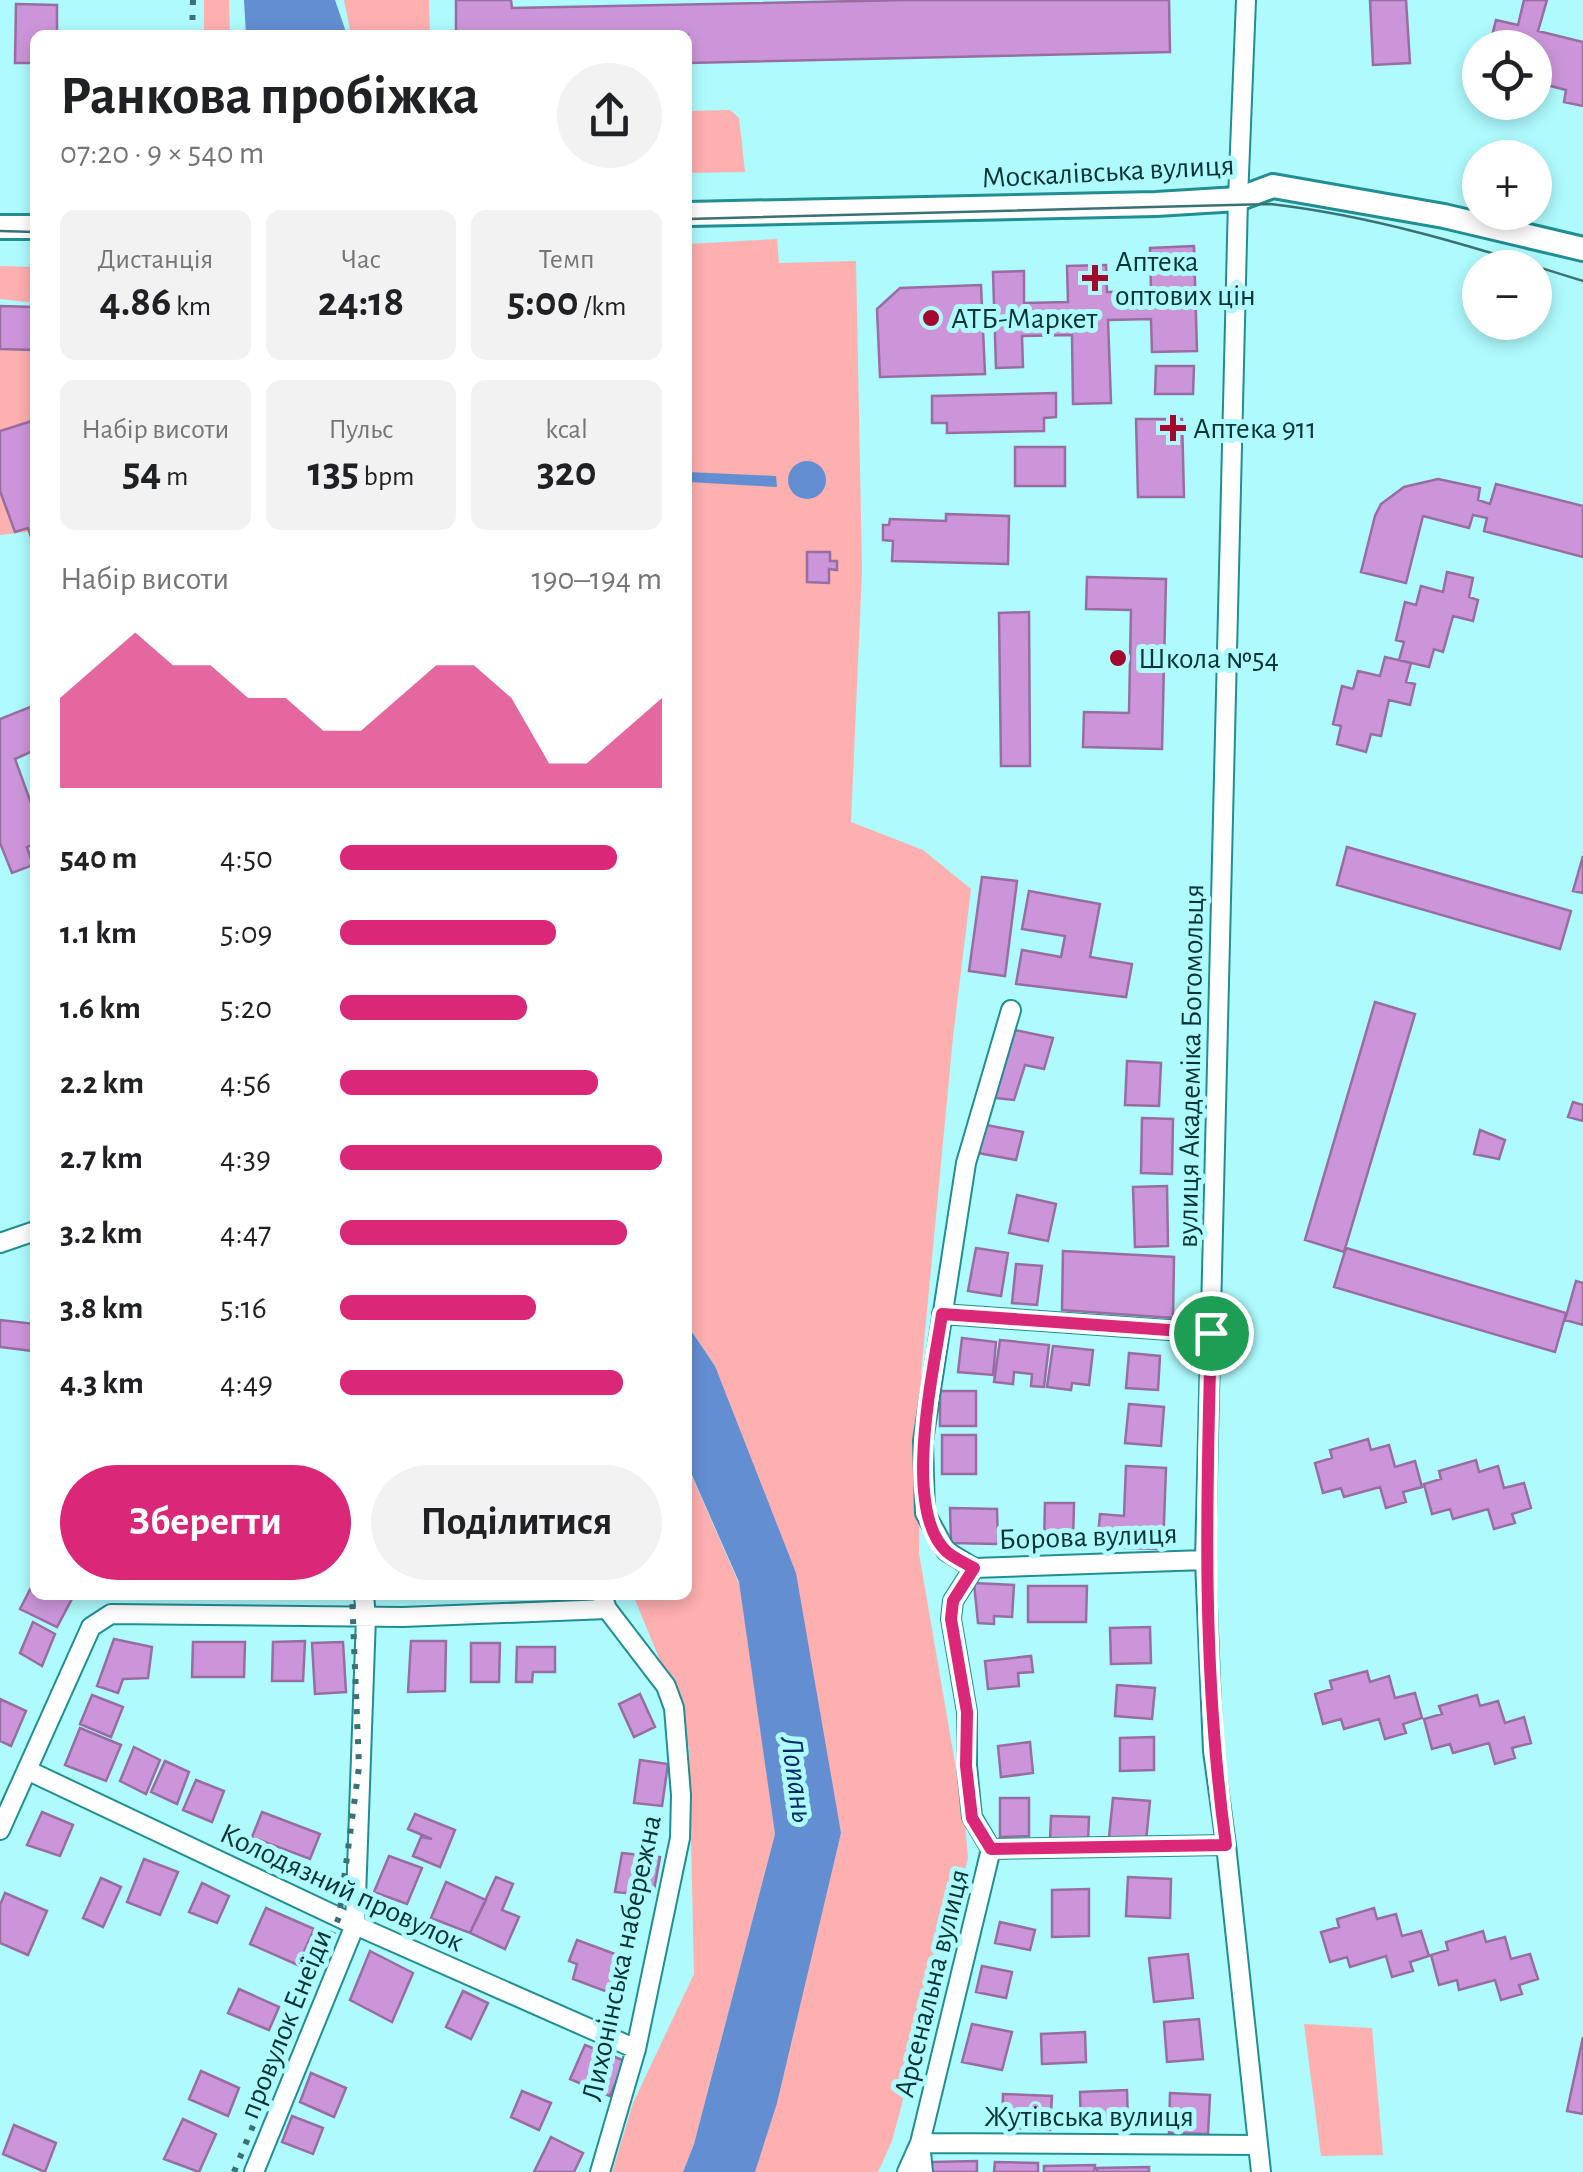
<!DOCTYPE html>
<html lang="uk">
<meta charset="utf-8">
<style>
:root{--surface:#fff;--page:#f2f2f2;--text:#202124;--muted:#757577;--accent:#db2777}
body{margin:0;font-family:"Alegreya Sans",sans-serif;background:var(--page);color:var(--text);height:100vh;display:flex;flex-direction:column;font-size:38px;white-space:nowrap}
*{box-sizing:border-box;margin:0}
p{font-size:32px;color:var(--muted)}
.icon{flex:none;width:55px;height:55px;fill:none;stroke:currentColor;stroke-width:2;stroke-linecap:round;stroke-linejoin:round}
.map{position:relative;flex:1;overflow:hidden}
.details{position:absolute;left:30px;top:30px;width:662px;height:1570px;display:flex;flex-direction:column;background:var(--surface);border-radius:15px;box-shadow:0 5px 15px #0003}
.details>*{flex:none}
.fabs{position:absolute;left:1462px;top:30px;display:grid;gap:20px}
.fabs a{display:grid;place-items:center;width:90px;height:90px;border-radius:50%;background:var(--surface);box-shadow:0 5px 15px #0003;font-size:50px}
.pin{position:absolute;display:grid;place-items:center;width:85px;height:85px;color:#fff;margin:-42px;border:5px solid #fff;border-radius:50%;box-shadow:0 2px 10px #0007}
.round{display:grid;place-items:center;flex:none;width:105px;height:105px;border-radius:52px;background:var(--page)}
.headline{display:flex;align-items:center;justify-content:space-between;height:170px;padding:0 30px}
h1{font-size:55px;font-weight:700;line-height:75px}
.metrics{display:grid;grid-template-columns:repeat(3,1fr);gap:15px;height:170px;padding:10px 30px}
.metrics div{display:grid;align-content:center;border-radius:15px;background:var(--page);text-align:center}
.metrics b{font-size:42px;font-weight:700}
.metrics small{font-size:28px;font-weight:400}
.metrics p{font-size:28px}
.chart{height:280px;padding:20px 30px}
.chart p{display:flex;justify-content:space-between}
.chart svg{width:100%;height:180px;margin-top:10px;fill:var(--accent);opacity:.7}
.cta{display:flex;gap:20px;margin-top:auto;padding:20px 30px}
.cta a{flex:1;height:115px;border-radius:60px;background:var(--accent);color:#fff;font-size:40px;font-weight:700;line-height:115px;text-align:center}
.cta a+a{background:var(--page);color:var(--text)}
ul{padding:0 30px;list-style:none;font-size:32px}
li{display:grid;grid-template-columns:160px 120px 1fr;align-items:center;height:75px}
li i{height:25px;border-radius:12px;background:var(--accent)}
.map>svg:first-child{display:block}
.green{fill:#feafaf}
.water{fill:#638ed2}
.building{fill:#cc95da;stroke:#976da2;stroke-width:2.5}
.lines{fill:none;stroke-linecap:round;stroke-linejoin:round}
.street-casing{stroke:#208e92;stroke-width:22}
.secondary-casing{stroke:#208e92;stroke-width:28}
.street{stroke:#fff;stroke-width:18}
.secondary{stroke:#fff;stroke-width:22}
.tram{stroke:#3b7173;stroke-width:2.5}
.rail{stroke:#3b7173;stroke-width:6;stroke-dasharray:5 10;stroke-linecap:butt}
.route-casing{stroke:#fff;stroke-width:20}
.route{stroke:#db2777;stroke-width:12}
.poi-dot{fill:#a4082c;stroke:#aefafd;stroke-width:4}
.labels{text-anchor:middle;stroke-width:10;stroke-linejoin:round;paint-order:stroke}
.street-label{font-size:30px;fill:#073436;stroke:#aefafd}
.poi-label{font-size:30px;fill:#073436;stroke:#aefafd;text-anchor:start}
.water-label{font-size:32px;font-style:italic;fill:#012965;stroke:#aefafd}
</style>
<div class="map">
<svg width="1583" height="2172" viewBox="0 0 1583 2172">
<rect width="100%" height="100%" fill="#aefafd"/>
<path class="green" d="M204,0h25l1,35h-26z
M344,0h85l1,35h-79z
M730,110l9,8 6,54 -57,1v-62z
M777,239l2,24 77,-2 6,310 -11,251 72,28 48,39 -18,148 -32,337 -2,179 46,269 3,36 -76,283 -14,31h-124l87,-339 -126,-467 -27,-40v-1082z
M0,266l35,1v36l-35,-4z
M35,347v184l-35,4v-187z
M688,1467l52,119 35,248 -81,310 -11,28h-71l21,-69 61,-129 -5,-226 -30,-90 -26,-63h55z
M1304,2024l68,4 11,127 -62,1z"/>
<path class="water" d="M244,0h91l12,35h-101z
M788 480a19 19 0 1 1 38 0a19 19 0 1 1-38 0Z
M688,472l88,4 1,11 -89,-5z
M688,1326l27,40 81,207 45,260 -64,270 -22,69h-72l11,-28 81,-310 -36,-252 -51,-116z"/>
<path class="building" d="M456,0h55l1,8 395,-8h262l1,52 -482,11v-28h-232z
M1370,0h36l4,63 -37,2z
M1524,0h23l-9,31 45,11v64l-19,-4 2,-12 -31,-8v-34h-46l7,-28 22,5z
M16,4l41,1v30h-22v28h-20z
M1194,246l3,105 -45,1 -1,-33 -43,1 3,83 -38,1 -1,-69 -50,1 1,31 -27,1 -3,-96 31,-1v32l44,-1 -1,-36 39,-1 1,27 44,-1 -1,-43z
M981,285l4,89 -105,3 -3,-68 23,-21z
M0,306l35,1v43l-35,-1z
M1156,366h38l-1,28h-38z
M1056,393v24l-12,1v13l-97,2v-10h-15v-27z
M1136,419h46l2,78h-46z
M35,420v128l-7,-20 -13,4 -15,-41v-60z
M1015,447h50v39h-50z
M1438,479l42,9 -2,12 12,4 6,-20 87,22v51l-99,-26 3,-13 -14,-3 -4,13 -46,-12 -17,67 -45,-11 14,-56 6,-12 23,-17z
M946,514l63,2 -1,48 -116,-3 1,-20 -10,-1v-15h6l1,-6 56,2z
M807,552h23v9h7v9l-8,-1v14l-22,-1z
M1447,572l26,6 -4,19 9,3 -5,21 -20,-5 -10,36 -9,-3 -5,18 -30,-7 5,-18 -8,-2 9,-38 11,3 5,-19 22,6z
M1087,577l79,2 -4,170 -79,-2 1,-35 45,1 2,-103 -45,-1z
M1029,612l1,154h-29l-2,-153z
M1385,657l26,6 -5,19 9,2 -5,21 -21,-5 -8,36 -10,-2 -5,18 -29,-8 4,-18 -8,-2 9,-38 11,3 5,-18 22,5z
M35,705v45l-20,9 20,55v30l-8,3 6,18 -21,8 -12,-30v-124z
M1347,847l224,64 -11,38 -223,-64z
M1583,856v37l-10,-2z
M982,877l35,4 -12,95 -36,-5z
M1029,891l71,13 -10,53 42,7 -6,33 -110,-13 6,-34 39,7 4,-21 -43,-7z
M1375,1002l40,12 -71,238 -39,-12z
M1015,1030l38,8 -9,31 -19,-4 -11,35 -19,-2z
M1127,1061l34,2 -2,43 -34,-1z
M1573,1102l10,3v16l-15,-4z
M1142,1118l31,1 -1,55 -31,-1z
M986,1125l37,7 -7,28 -38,-7z
M1480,1130l25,10 -6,19 -25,-5z
M1167,1186l1,60 -33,1 -2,-60z
M1017,1195l39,9 -8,37 -39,-8z
M976,1248l32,5 -7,43 -33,-5z
M1346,1248l220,65 -11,39 -221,-65z
M1063,1251l111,6 -1,61 -111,-8z
M1016,1264l26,2 -5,39 -25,-2z
M1576,1281l7,2v42l-18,-5z
M0,1320l35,4 -2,27 -33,-4z
M962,1338l34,4 -3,33 -35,-3z
M1000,1340l49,5 -5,42 -13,-1 1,-12 -18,-2 -1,12 -19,-2z
M1053,1346l40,4 -4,35 -17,-2 -1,7 -24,-3z
M1129,1353l31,3 -2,34 -32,-2z
M940,1391h36v35h-36z
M1129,1404l35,3 -3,39 -36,-3z
M942,1435h34v39h-34z
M1368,1439l3,11 18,-5 6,22 20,-6 7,26 -19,5 3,10 -20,6 -6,-21 -36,10 -3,-9 -18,5 -8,-30 17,-5 -2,-8z
M1476,1460l3,12 19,-6 6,22 20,-5 7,25 -19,6 3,9 -21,6 -6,-20 -35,10 -3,-10 -18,5 -8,-30 17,-5 -2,-8z
M1126,1466l40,2 -3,81 -66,-2 3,-33 24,2z
M1045,1503h29l-1,40 -29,-1z
M950,1508l47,1 1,35 -47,-1z
M35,1580v15h39l-17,32 -37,-18z
M974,1583l40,2 -2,32 -18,-1v8l-16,-1z
M1028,1586h59l-1,36h-58z
M33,1622l22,12 -13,32 -22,-13z
M1150,1627l1,36 -40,1 -1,-36z
M114,1639l38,8 -4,31 -25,1 -5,14 -21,-7z
M305,1641l-2,40h-31l1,-39z
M411,1641h35l-1,50 -37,1z
M193,1642h52l-1,35h-52z
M343,1642l3,50 -31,2 -3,-51z
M471,1643h29l-1,39h-28z
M517,1647h38v25h-22l-1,10h-16z
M1031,1656l2,16 -15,1 1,13 -31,3 -3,-28z
M1367,1671l3,11 19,-6 6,22 20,-5 7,25 -19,6 3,9 -21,6 -6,-20 -35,10 -3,-10 -18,5 -8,-30 17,-5 -2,-8z
M1117,1685l38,3 -3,31 -37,-3z
M640,1694l15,33 -21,10 -15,-33z
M92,1695l31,12 -12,30 -31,-13z
M1477,1695l3,11 18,-5 7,22 19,-6 7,26 -19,5 3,10 -20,6 -6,-21 -36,10 -3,-9 -18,5 -8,-30 18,-5 -3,-8z
M0,1699l26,12 -15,35 -11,-5z
M80,1728l41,17 -15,36 -41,-16z
M1154,1737v33l-34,1v-33z
M1030,1742l3,31 -32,4 -3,-31z
M134,1747l26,13 -14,34 -26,-13z
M640,1760l28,4 -6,42 -28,-3z
M165,1761l24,11 -12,32 -26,-12z
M196,1780l28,11 -12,31 -29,-12z
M1000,1798h29v38l-29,1z
M1113,1798l37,3 -4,40 -37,-4z
M42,1812l31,13 -13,31 -33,-11z
M262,1812l58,22 -10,25 -58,-22z
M415,1814l40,16 -15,37 -27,-11 8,-19 11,2 -24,-10z
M1051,1816l38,1 -1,25 -38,-1z
M622,1853l38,4 -7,39 -38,-4z
M389,1856l33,12 -15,36 -33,-12z
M144,1859l34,13 -18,43 -33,-13z
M496,1877l17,7 -11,26 17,7 -14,32 -35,-16z
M1128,1877l43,2 -1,39 -44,-2z
M101,1878l20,9 -18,40 -20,-9z
M446,1882l40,18 -16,33 -39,-15z
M202,1883l27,13 -12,27 -28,-11z
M1089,1889v47l-37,1v-47z
M5,1893l42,18 -19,44 -28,-12v-38z
M266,1908l48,21 -16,36 -48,-21z
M1374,1908l3,11 19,-5 6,22 19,-5 8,25 -19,6 3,9 -21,6 -6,-21 -36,11 -3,-10 -17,5 -9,-30 18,-5 -2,-8z
M1000,1922l35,8 -5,20 -35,-7z
M1483,1931l3,11 19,-5 6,22 19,-5 8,25 -19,6 3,9 -21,6 -6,-20 -36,10 -2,-10 -18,5 -8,-30 17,-5 -2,-8z
M577,1940l57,21 -13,36 -48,-18 4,-15 -8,-3z
M370,1951l43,22 -21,49 -42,-22z
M1188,1954l5,44 -39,4 -5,-44z
M982,1966l30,6 -6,26 -30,-6z
M239,1989l40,18 -10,23 -41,-17z
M463,1991l25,12 -17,36 -25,-12z
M1199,2019l4,40 -36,3 -3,-40z
M972,2024l40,8 -10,38 -40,-8z
M1085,2032l1,30 -44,2 -1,-30z
M1583,2037v77l-16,-3z
M585,2045l40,16 -15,35 -40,-17z
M201,2071l38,17 -11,28 -39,-17z
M311,2073l35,15 -12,29 -34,-15z
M1127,2090l1,34 -47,2 -1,-34z
M522,2091l29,12 -12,27 -28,-13z
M1170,2093l40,2 -2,39 -39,-1z
M1003,2094l49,2 -2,34 -48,-3z
M292,2116l31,12 -10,26 -31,-12z
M183,2119l33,15 -17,38 -35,-13z
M14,2125l42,18 -11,29 -42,-18z
M551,2137l32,16 -9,19h-40z
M977,2161v11h-45v-10z
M995,2162l43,1v9h-44z
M1095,2165l-1,7h-50v-6z
M1149,2167v5h-52v-4z"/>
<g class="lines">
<g class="street-casing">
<path id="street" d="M1246,0l-8,199 -33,1361 8,191 13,94 35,327
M0,1243l35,-12
M942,1314l269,19
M974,1568l231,-8
M27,1770l328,155 281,124
M0,1830l91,-203 20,-13 292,3 204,-8
M991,1849l235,-4
M254,2172l101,-247 11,-308 -2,-22
M600,2172l36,-123 44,-211 1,-43 -7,-87 -8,-22 -59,-77 -5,-14
M907,2172l13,-29 338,2
M923,2172l-3,-29 71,-294 -19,-32 -5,-51v-54l-16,-93 2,-18 21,-33 -28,-17 -21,-38 -2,-72 43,-278 45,-153"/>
</g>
<g class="secondary-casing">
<path id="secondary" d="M688,214l468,-10 82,-5 35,-13 171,30 139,33
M0,227h35"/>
</g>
<use href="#street" class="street"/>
<use href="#secondary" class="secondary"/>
<path class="tram" d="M688,219l582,-15c107,12 210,45 313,77
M0,231l35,1"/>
<path class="rail" d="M192,35l1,-35
M234,2172l105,-255 20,-150 -7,-172"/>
</g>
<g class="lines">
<g class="route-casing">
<path id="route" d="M942,1314l269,19c-5,172 -9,340 15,512l-235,4 -19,-31 -6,-52 1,-54 -16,-93 2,-18 21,-33c-9,-5 -20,-10 -27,-16 -46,-42 -13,-182 -5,-238z"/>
</g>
<use href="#route" class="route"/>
</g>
<g class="poi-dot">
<path d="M1090 263h10v10h10v10h-10v10h-10v-10h-10v-10h10z"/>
<circle cx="931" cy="318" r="10"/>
<path d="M1168 413h10v10h10v10h-10v10h-10v-10h-10v-10h10z"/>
<circle cx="1118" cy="658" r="10"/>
</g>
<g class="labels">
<g class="street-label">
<text transform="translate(1108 171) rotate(-3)" y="10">Москалівська вулиця</text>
<text transform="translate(1190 1066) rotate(-89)" y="10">вулиця Академіка Богомольця</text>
<text transform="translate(1088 1536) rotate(-2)" y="10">Борова вулиця</text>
<text transform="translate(342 1887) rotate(25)" y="10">Колодязний провулок</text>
<text transform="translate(621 1958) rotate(-78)" y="10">Лихонінська набережна</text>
<text transform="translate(931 1983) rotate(-76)" y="10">Арсенальна вулиця</text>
<text transform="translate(285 2024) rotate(-68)" y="10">провулок Енеїди</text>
<text x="1089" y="2126">Жутівська вулиця</text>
</g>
<g class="poi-label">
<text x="1115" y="271">Аптека<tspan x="1115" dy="34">оптових цін</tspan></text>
<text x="951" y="328">АТБ-Маркет</text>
<text x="1193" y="438">Аптека 911</text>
<text x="1138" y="668">Школа №54</text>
</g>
<g class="water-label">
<text transform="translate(798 1779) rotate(82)" y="11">Лопань</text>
</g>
</g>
</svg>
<div class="fabs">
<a><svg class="icon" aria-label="locate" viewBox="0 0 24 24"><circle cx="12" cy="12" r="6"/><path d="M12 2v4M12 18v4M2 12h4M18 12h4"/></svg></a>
<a>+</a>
<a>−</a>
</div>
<div class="pin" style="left:1211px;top:1333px;background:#1e9e55"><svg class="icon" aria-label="arrive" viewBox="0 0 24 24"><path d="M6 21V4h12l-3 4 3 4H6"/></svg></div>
<section class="details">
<div class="headline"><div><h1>Ранкова пробіжка</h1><p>07:20 · 9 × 540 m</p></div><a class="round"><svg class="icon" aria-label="share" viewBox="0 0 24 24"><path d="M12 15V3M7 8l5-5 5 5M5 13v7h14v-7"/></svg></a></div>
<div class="metrics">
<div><p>Дистанція</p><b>4.86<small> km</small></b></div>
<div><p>Час</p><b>24:18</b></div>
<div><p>Темп</p><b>5:00<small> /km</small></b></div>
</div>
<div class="metrics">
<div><p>Набір висоти</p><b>54<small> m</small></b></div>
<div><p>Пульс</p><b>135<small> bpm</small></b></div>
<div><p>kcal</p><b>320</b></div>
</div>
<div class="chart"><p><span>Набір висоти</span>190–194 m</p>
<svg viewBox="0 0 160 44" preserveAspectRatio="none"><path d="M0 44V22L10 14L20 6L30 14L40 14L50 22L60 22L70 30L80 30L90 22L100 14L110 14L120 22L130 38L140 38L150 30L160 22V44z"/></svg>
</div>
<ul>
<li><b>540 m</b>4:50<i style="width:86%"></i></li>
<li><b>1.1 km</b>5:09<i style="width:67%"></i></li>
<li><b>1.6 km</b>5:20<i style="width:58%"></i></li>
<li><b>2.2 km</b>4:56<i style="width:80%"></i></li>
<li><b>2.7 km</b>4:39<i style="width:100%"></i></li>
<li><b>3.2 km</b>4:47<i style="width:89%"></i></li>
<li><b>3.8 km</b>5:16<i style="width:61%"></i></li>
<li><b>4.3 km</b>4:49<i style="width:88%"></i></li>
</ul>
<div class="cta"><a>Зберегти</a><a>Поділитися</a></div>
</section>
</div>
